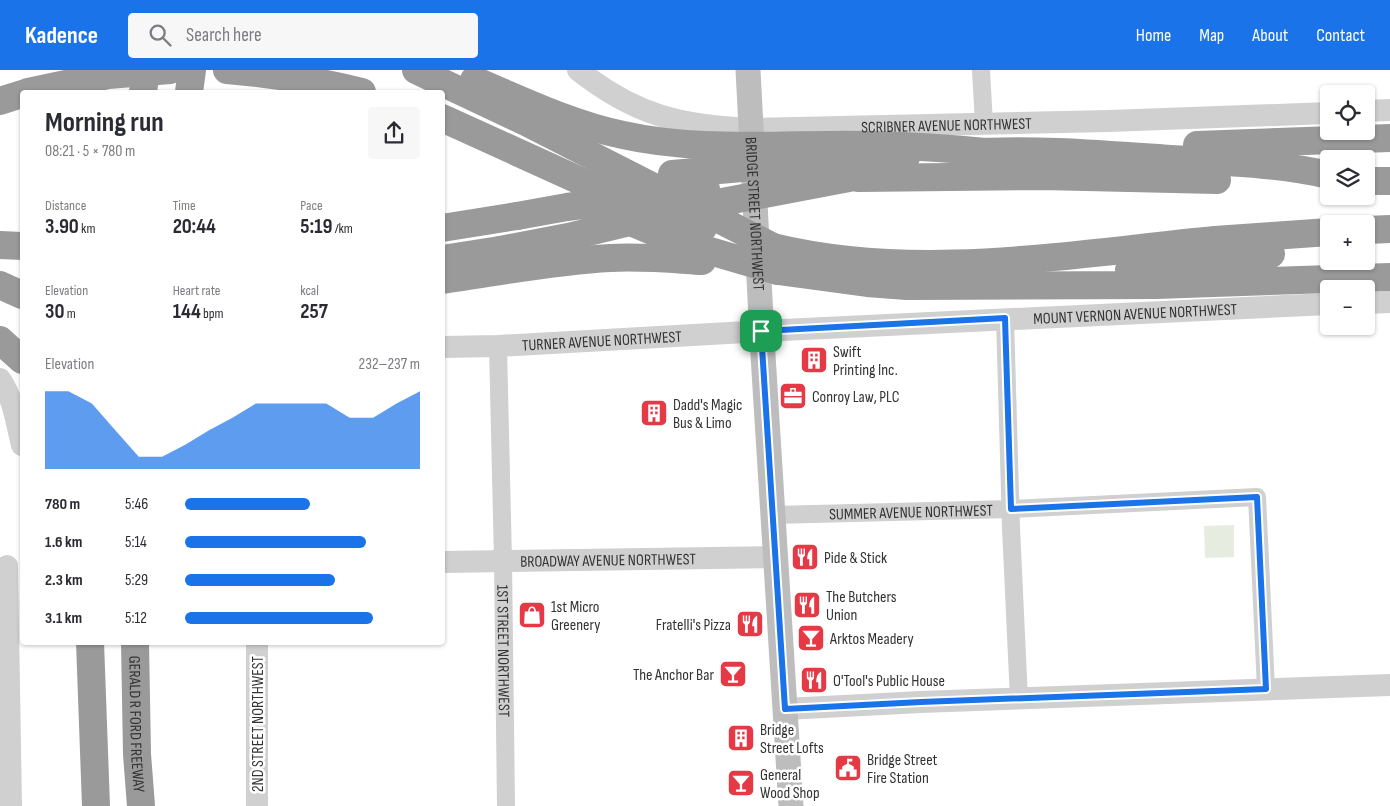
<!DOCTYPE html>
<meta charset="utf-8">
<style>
:root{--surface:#fff;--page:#f7f7f7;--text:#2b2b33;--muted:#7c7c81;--accent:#1a73e8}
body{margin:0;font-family:"Sofia Sans Condensed",sans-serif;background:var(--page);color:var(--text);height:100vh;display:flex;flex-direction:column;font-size:19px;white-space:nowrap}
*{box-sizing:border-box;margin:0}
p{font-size:16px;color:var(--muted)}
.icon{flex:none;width:28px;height:28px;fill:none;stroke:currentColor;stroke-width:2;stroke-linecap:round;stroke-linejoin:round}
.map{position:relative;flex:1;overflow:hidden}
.sheet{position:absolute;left:20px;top:20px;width:425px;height:555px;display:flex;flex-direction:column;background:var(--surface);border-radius:5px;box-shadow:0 1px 4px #0004}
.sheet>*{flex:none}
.fabs{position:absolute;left:1320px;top:15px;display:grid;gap:10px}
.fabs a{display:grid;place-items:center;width:55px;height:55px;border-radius:5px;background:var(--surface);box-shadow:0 1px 4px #0004;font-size:25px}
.pin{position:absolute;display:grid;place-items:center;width:42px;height:42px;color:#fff;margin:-21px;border-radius:10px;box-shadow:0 2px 8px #0006}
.round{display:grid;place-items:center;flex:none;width:52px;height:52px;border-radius:5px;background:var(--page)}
.summary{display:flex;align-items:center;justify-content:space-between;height:85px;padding:0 25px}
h1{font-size:28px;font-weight:700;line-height:38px}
.metrics{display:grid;grid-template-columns:repeat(3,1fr);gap:8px;height:85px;padding:5px 25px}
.metrics div{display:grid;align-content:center}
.metrics b{font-size:21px;font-weight:700}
.metrics small{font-size:14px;font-weight:400}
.metrics p{font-size:14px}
.chart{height:140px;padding:10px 25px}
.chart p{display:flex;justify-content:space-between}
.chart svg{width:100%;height:90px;margin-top:5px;fill:var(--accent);opacity:.7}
ul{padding:0 25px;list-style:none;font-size:16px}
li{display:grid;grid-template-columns:80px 60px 1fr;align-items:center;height:38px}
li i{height:12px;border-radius:6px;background:var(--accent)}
header{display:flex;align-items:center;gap:30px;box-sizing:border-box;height:70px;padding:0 25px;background:var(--accent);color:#fff}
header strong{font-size:24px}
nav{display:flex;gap:28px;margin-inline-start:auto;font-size:18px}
.search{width:350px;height:45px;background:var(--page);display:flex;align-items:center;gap:12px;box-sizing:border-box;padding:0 18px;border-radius:5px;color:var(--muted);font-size:19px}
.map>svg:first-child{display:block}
.green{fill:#e6ecdf}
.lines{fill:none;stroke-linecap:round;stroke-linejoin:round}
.minor{stroke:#d0d0d0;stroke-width:18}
.tertiary{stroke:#d0d0d0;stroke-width:22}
.secondary{stroke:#bdbdbd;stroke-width:25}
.motorway{stroke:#9a9a9a;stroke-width:28}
.motorway-bridge{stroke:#9a9a9a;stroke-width:28}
.route-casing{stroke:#fff;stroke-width:10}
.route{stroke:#1a73e8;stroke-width:6}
.labels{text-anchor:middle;stroke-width:5;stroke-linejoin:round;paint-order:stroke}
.street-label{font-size:16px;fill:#333;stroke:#fff}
.poi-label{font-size:16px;fill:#333;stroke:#fff;text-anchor:start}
</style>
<header>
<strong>Kadence</strong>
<div class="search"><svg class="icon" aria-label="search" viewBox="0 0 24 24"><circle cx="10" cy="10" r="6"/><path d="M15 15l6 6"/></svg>Search here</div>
<nav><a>Home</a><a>Map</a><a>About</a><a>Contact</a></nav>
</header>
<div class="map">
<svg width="1390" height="736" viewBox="0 0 1390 736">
<rect width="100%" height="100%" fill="#fff"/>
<path class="green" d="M1234,455v32l-29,1 -1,-32z"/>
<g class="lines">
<g class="minor">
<path d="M981,0l3,54"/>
<path d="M1005,248l6,210 8,171"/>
<path id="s1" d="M498,276l5,215 3,245"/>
<path id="s2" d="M773,445l238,-6 246,-12 9,192"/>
</g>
<g class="tertiary">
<path id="s3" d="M578,0c57,45 102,56 174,59l357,-8 220,-8"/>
<path d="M1366,41l24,-1"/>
<path d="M1366,233l24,-1"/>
<path id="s4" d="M442,277l56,-1 285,-16 546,-26"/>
<path d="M0,309c14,20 16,43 22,66"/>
<path id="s5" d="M442,492l333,-5"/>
<path d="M7,496l4,240"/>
<path d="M257,572v164"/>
<path d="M785,639l136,-7 469,-17"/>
</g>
<path class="secondary" id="s6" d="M748,0l15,285 28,451"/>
<g class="motorway">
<path d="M227,0c46,4 91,11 135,22"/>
<path d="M416,0l110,52 151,77"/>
<path d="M28,22l80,-17 62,-5"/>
<path d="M189,22l3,-22"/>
<path d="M0,31l22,-7"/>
<path d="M442,48l165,75 46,18 50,17"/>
<path d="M1197,75l193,-7"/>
<path d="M962,83c69,-5 139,1 208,6 53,3 107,4 159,16"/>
<path d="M802,93l104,-6"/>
<path d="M858,108l184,-2 175,4"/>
<path d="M1366,111h24"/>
<path d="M624,149l40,17 39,13"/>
<path d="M442,158l75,-12"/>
<path d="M1366,160l24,-1"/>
<path d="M0,175l22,1"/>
<path d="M773,177c145,35 296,7 442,-7 38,-3 76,-5 114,-8"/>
<path d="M442,189l58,-9"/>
<path d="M1129,199l142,-15"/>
<path d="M778,201l89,12 40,3 249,-1 234,-8"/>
<path d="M442,210c56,-8 112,-19 168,-22 30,-2 61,1 92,3"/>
<path d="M0,215l22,10"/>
<path d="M0,270l22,20"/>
<path d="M90,572l6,164"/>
<path id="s7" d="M135,572l2,112 4,52"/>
</g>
<path class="motorway-bridge" d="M474,10c49,21 97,44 149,55 67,15 135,10 203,10 54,-1 106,2 159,7
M143,22l3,-22
M672,104l130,-11
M701,140l72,37
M517,146l50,-9 139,-18
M703,179l75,22
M500,180l68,-13 112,-27 169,-32"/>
</g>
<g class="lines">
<g class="route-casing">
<path id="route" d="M1005,248l6,191 246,-12 9,192 -345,13 -136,7 -24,-378z"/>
</g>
<use href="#route" class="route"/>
</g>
<defs>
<g id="building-square" transform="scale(1.4375)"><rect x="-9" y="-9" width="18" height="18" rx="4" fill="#e63946" stroke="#fff"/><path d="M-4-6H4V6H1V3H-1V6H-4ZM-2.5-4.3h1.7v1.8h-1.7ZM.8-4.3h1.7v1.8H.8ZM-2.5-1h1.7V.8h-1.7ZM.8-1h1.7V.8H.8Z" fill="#fff"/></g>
<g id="office-square" transform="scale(1.4375)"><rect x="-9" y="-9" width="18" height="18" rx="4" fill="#e63946" stroke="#fff"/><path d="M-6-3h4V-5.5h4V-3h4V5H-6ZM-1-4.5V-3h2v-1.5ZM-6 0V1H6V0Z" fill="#fff"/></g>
<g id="restaurant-square" transform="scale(1.4375)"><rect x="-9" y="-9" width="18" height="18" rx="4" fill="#e63946" stroke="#fff"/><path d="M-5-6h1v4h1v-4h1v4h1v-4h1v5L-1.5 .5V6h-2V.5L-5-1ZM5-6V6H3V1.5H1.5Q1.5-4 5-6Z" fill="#fff"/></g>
<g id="shop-square" transform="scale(1.4375)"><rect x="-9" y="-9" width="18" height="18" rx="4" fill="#e63946" stroke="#fff"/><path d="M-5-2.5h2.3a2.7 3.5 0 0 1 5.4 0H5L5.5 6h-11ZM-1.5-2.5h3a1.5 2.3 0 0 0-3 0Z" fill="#fff"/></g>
<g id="bar-square" transform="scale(1.4375)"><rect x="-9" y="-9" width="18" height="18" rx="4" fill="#e63946" stroke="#fff"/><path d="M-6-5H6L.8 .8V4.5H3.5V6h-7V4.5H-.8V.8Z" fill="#fff"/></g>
<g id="civic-square" transform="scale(1.4375)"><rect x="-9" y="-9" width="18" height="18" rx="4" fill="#e63946" stroke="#fff"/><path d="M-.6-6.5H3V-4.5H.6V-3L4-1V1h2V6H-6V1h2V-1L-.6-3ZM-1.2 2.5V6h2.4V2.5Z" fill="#fff"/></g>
</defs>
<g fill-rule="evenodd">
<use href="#building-square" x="814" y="290"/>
<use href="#office-square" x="793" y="326"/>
<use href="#building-square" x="654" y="343"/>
<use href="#restaurant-square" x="805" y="487"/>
<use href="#restaurant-square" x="807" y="535"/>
<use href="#shop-square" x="532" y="545"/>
<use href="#restaurant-square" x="750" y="554"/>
<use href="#bar-square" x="811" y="568"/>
<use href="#bar-square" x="733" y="604"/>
<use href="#restaurant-square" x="814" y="610"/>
<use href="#building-square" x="741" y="668"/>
<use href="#civic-square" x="848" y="698"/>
<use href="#bar-square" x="741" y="713"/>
</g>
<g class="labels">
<g class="street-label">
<text dy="6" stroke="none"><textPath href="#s3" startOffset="382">SCRIBNER AVENUE NORTHWEST</textPath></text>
<text dy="6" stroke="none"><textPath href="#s6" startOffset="144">BRIDGE STREET NORTHWEST</textPath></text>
<text dy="6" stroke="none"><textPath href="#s4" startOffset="694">MOUNT VERNON AVENUE NORTHWEST</textPath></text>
<text dy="6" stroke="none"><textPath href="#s4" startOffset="160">TURNER AVENUE NORTHWEST</textPath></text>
<text dy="6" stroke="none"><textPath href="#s2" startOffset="138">SUMMER AVENUE NORTHWEST</textPath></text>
<text dy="6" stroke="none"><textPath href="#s5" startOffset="166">BROADWAY AVENUE NORTHWEST</textPath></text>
<text dy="6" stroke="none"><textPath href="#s1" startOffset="305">1ST STREET NORTHWEST</textPath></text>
<text dy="6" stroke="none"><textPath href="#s7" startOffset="82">GERALD R FORD FREEWAY</textPath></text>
<text transform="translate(257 654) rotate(-90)" y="6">2ND STREET NORTHWEST</text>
</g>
<g class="poi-label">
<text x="833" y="287">Swift<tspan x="833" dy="18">Printing Inc.</tspan></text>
<text x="812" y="332">Conroy Law, PLC</text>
<text x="673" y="340">Dadd's Magic<tspan x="673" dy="18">Bus &amp; Limo</tspan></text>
<text x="824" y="493">Pide &amp; Stick</text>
<text x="826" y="532">The Butchers<tspan x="826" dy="18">Union</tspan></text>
<text x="551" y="542">1st Micro<tspan x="551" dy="18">Greenery</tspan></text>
<text x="731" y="560" text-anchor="end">Fratelli's Pizza</text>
<text x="830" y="574">Arktos Meadery</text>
<text x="714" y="610" text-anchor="end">The Anchor Bar</text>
<text x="833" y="616">O'Tool's Public House</text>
<text x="760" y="665">Bridge<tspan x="760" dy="18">Street Lofts</tspan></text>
<text x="867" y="695">Bridge Street<tspan x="867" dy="18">Fire Station</tspan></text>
<text x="760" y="710">General<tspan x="760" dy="18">Wood Shop</tspan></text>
</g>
</g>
</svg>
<div class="fabs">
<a><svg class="icon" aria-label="locate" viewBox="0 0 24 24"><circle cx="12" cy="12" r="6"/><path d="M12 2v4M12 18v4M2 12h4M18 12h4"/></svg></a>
<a><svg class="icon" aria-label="layers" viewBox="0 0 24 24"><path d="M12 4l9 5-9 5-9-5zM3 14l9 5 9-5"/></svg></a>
<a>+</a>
<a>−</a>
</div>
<div class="pin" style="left:761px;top:261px;background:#1e9e55"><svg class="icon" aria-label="arrive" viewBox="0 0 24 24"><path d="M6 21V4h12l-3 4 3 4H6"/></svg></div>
<section class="sheet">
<div class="summary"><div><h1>Morning run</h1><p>08:21 · 5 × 780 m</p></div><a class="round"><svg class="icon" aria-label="share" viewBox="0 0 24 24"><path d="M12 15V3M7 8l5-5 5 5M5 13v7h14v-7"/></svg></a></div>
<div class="metrics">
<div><p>Distance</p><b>3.90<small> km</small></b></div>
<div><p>Time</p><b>20:44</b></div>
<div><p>Pace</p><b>5:19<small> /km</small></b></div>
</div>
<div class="metrics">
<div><p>Elevation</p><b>30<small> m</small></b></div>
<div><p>Heart rate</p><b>144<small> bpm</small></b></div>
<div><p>kcal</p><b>257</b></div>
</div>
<div class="chart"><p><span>Elevation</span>232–237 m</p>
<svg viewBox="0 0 160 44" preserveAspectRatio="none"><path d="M0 44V6L10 6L20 12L30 25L40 38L50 38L60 32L70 25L80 19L90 12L100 12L110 12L120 12L130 19L140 19L150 12L160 6V44z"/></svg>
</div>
<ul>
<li><b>780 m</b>5:46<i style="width:53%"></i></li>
<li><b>1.6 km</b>5:14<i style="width:77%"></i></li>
<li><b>2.3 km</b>5:29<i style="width:64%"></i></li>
<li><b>3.1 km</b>5:12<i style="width:80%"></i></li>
</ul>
</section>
</div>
